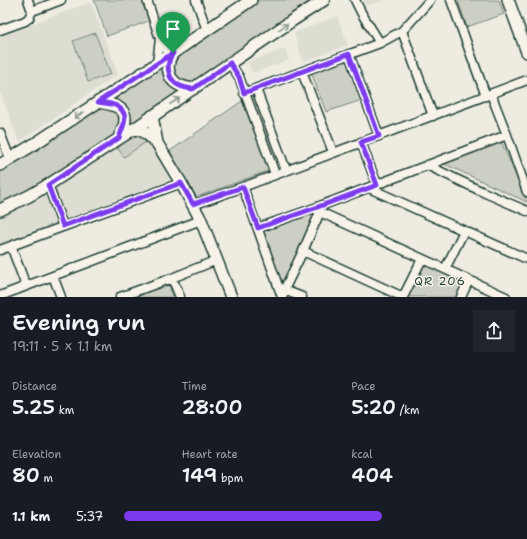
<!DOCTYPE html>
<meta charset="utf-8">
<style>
:root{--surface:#171b24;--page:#20242c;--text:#f1f3f6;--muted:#9ea1a6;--accent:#7c3aed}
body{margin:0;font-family:"Shantell Sans",sans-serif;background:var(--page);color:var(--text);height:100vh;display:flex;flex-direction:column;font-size:15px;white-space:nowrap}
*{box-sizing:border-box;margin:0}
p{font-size:13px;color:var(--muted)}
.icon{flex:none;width:22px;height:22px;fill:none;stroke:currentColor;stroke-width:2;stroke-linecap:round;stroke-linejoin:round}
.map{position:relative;height:297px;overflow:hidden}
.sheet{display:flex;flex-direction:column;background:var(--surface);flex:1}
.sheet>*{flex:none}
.pin{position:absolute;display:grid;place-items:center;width:34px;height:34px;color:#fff;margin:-41px -17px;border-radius:50% 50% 50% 0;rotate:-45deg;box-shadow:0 0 4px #0007}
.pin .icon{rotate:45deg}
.round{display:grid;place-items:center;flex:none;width:42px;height:42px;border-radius:0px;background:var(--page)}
.headline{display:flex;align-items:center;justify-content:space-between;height:68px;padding:0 12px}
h1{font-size:22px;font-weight:600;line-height:30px}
.stats{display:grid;grid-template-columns:repeat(3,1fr);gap:6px;height:68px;padding:4px 12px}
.stats div{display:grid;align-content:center}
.stats b{font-size:20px;font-weight:600}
.stats small{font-size:11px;font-weight:400}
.stats p{font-size:11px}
ul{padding:0 12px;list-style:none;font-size:13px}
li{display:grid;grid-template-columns:64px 48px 1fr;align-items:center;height:30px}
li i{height:10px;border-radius:5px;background:var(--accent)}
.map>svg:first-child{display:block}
.built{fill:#ddddd2}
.green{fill:#cccfc4;stroke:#76867c}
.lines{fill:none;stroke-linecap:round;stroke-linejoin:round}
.street-casing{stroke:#1f3d34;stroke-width:11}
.secondary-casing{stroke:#1f3d34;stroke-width:14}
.street{stroke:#f7f3e8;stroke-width:8}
.secondary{stroke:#f7f3e8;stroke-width:11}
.oneway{stroke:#8b988e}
.route-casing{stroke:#fff;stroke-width:8}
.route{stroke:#7c3aed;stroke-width:5}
.labels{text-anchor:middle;stroke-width:3;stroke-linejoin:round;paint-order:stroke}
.neighbourhood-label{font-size:12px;letter-spacing:1px;fill:#1f3d34;stroke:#f7f3e8}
</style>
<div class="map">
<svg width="527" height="297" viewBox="0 0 527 297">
<rect width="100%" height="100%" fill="#eeece1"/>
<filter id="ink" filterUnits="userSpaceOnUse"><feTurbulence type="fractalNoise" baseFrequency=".025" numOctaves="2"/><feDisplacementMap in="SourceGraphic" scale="8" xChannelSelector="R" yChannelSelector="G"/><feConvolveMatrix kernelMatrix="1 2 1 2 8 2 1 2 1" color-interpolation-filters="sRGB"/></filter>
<g filter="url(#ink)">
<path class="built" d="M364,0h21l-19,6z
M91,2l27,72 -99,68 -19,-50v-56z
M337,16l11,29 -45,17 -9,-29z
M285,49l4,11 -37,13 -4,-11z
M147,118l34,61 -181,67v-40z"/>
<path class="green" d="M94,0h48l7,21 -42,15z
M249,0h70l-269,182 -50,23v-39z
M458,0h41l5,14 -37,13z
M95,33l16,41 -23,8 -15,-41z
M347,61l15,39 -36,12 -15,-40z
M242,101l28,69 -73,27 -13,-20 -14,-26z
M134,134c7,0 9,1 12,8l-22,15 -6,-8 2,-6z
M501,141l26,61 -87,-40z
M316,213l-33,76 -20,-59z
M422,263l42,19 -7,15h-50z
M169,282l3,15h-35z"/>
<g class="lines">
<g class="street-casing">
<path id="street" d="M28,0l4,11
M147,0l13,39 10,16
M196,0l11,30
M355,0l7,14 18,29
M451,0l35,96
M0,30l25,-9 4,-3 3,-7 29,-11
M402,31l31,85
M349,54l30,82
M157,63l3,-24
M230,63l9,14 36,97
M302,72l31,80
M256,89l30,81
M244,93l136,-50 22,-12 28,-31
M491,94l16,41 20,57
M0,133l10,26
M361,142l16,43
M427,165l56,27 44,19
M48,185l15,41
M243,187l39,110
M369,188l158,71
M193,205l50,-18 284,-107
M320,212l186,85
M258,228l57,-20 192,-73
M11,246l15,40
M0,250l181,-67
M303,251l100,46
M445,269l19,-38
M53,276l8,21
M172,278l8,19
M284,290l18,7
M0,296l201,-76
M120,297l52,-19 45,-18
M282,297l2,-7 19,-39 17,-39 -3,-2
M403,297l19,-38
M461,297l8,-17"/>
</g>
<g class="secondary-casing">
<path id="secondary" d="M508,0l19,52
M173,53c-2,3 -4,6 -4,9 -1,3 -1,7 0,10 2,12 13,15 24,17
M98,102c10,2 28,3 27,18 0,6 -4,13 -6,18
M152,116l5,27
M133,129l8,1 6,4 10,9 24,40 20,37 30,77
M0,165l36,-22 137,-90 78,-53
M0,210l29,-14 19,-11 89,-58 156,-107 31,-20"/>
</g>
<use href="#street" class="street"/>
<use href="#secondary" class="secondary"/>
</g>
<defs><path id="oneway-shaft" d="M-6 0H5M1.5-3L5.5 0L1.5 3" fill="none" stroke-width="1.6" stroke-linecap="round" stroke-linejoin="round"/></defs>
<g class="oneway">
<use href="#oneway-shaft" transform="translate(283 27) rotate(-34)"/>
<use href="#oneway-shaft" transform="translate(175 101) rotate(-33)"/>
<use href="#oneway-shaft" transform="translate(79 115) rotate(147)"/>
</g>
</g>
<g class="lines" filter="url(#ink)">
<g class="route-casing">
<path id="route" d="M173,53c-2,3 -4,6 -4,9 -1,3 -1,7 0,10 2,12 13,16 24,17l37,-26 9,14 5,16 105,-39 30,82 -18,6 16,43 -62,23 -57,20 -15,-41 -50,17 -12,-21 -118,43 -15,-41 71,-47 5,-14 1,-8 -3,-6 -5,-4 -6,-2 -13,-2z"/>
</g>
<use href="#route" class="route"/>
</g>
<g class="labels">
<g class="neighbourhood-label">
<text x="440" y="285">QR 206</text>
</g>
</g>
</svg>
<div class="pin" style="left:173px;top:53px;background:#1e9e55"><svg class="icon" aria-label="arrive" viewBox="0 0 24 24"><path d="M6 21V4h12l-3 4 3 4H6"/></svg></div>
</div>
<section class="sheet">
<div class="headline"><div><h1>Evening run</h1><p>19:11 · 5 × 1.1 km</p></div><a class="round"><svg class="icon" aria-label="share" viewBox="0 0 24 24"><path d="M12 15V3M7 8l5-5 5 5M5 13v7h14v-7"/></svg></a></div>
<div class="stats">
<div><p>Distance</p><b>5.25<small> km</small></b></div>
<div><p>Time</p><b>28:00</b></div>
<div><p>Pace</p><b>5:20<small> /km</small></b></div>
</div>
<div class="stats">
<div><p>Elevation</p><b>80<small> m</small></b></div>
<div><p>Heart rate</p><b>149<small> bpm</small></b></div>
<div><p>kcal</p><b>404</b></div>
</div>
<ul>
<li><b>1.1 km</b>5:37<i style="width:66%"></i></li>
</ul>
</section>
